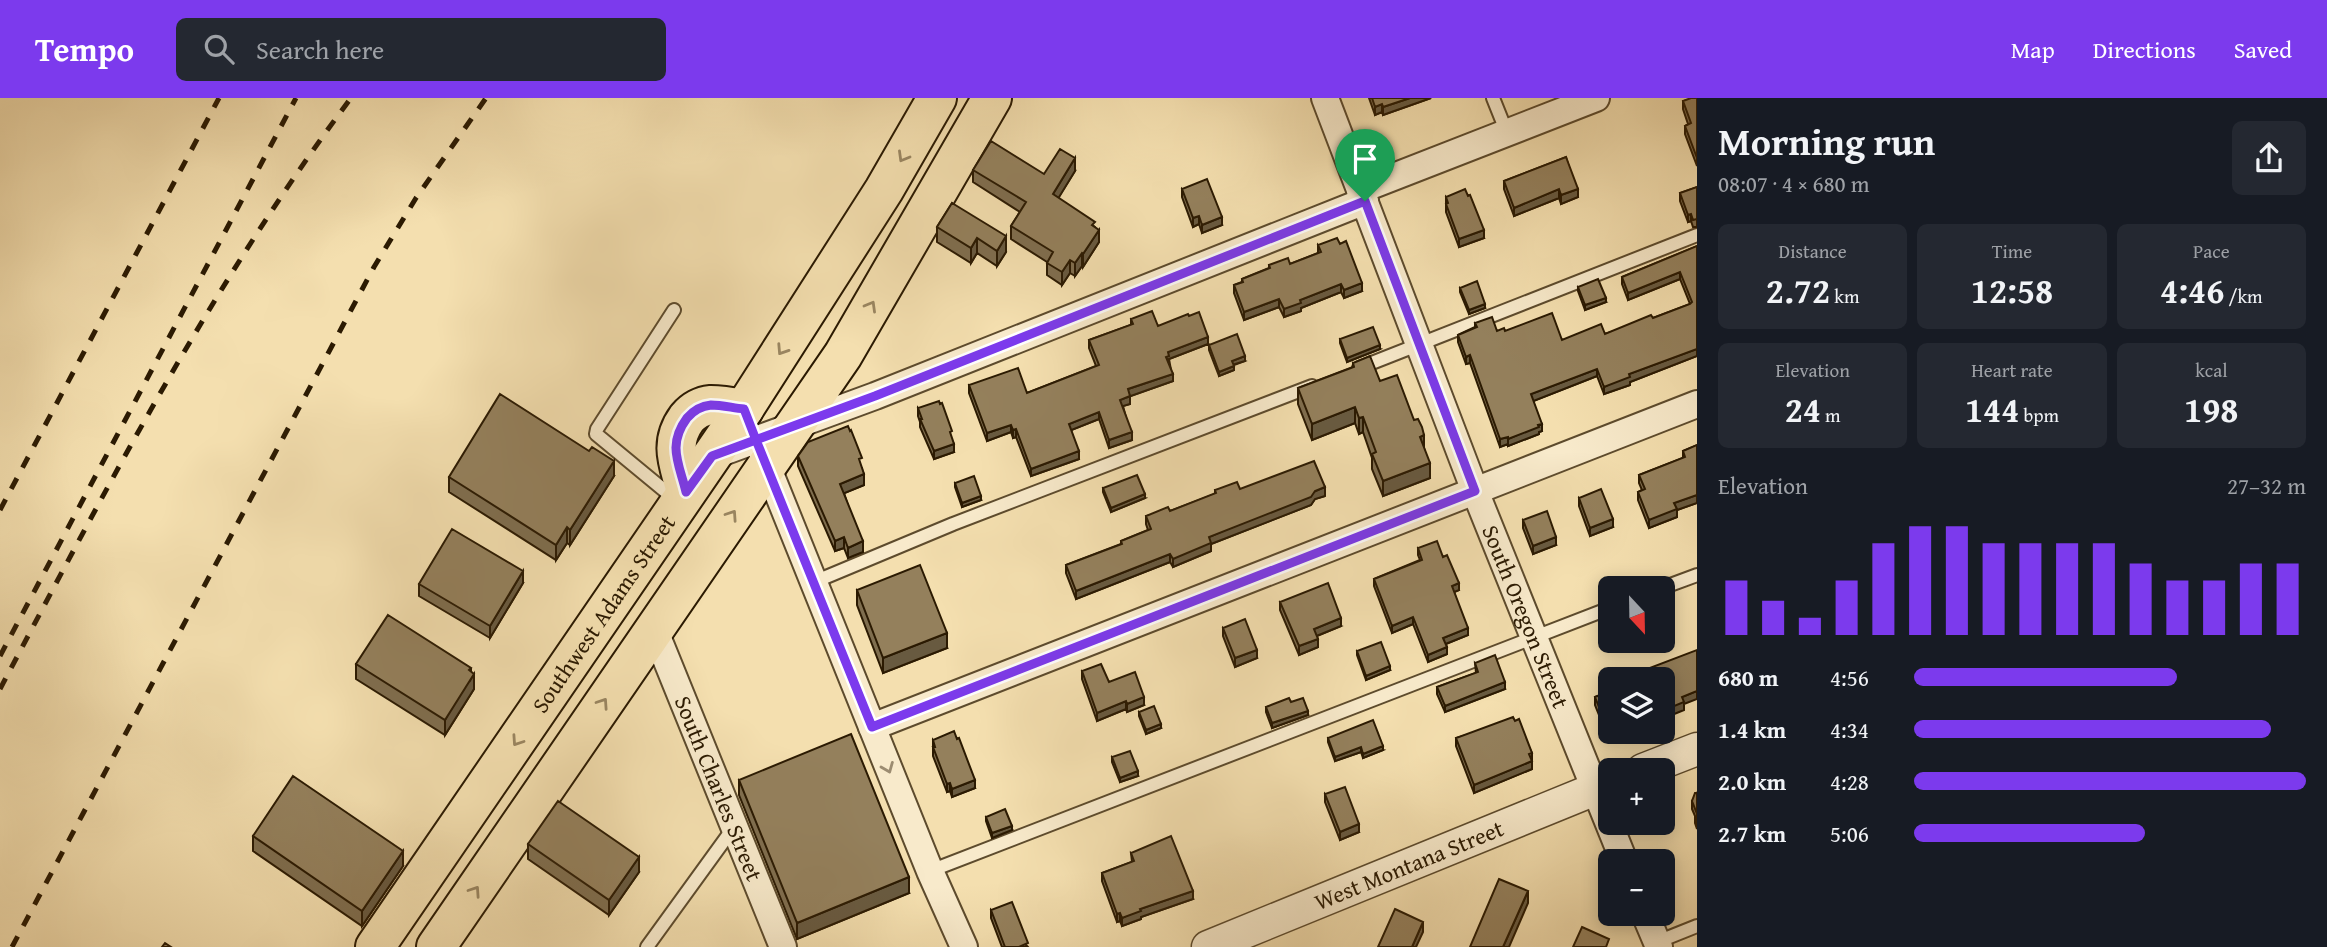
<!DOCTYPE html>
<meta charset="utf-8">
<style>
:root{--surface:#171b24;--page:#242831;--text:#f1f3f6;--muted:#9ea1a6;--accent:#7c3aed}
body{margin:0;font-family:"Gentium Book Plus",serif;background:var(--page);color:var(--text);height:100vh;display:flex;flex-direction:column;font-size:26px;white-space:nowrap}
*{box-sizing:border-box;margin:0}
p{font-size:23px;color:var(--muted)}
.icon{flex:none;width:38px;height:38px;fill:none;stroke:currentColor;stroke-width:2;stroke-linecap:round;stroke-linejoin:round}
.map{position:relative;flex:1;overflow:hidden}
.panel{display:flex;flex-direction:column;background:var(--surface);width:630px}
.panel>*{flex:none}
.needle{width:46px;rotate:158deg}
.fabs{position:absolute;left:1598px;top:478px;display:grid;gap:14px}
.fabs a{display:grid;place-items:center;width:77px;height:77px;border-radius:10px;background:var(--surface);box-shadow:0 4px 18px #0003;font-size:35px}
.pin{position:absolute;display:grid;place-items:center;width:60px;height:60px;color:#fff;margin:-72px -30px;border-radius:50% 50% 50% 0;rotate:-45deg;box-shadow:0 0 7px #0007}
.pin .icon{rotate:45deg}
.round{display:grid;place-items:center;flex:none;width:74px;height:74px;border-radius:10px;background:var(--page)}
.summary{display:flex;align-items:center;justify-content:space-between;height:119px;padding:0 21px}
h1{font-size:38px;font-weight:800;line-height:52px}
.figures{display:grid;grid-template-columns:repeat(3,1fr);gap:10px;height:119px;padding:7px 21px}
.figures div{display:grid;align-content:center;border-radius:10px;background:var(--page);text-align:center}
.figures b{font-size:35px;font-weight:800}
.figures small{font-size:19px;font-weight:400}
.figures p{font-size:19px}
.chart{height:196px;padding:14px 21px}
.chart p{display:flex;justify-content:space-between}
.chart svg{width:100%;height:126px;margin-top:7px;stroke:var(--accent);stroke-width:6}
ul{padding:0 21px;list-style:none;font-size:23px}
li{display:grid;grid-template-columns:112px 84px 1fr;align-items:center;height:52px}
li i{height:18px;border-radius:9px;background:var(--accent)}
header{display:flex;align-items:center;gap:42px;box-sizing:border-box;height:98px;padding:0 35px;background:var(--accent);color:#fff}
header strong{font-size:33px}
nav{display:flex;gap:38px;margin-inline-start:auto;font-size:24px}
.search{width:490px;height:63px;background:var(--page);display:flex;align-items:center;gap:18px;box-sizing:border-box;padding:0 24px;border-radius:10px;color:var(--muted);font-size:26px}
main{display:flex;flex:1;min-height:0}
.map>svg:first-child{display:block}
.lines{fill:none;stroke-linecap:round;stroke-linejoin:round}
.service-casing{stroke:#5d4b2d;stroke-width:16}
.minor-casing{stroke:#5d4b2d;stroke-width:30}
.tertiary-casing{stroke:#5d4b2d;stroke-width:35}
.primary-casing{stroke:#2b1a02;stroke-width:42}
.service{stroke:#f8eacb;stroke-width:12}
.minor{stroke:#f8eacb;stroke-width:26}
.tertiary{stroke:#f8eacb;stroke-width:32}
.primary{stroke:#f4dfaf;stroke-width:38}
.rail{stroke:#2b1a02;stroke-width:5;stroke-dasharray:12 12;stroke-linecap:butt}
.wall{fill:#7f6e4f;stroke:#2b1a02;stroke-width:2}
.shaded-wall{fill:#685a40;stroke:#2b1a02;stroke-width:2}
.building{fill:#94805c;stroke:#2b1a02;stroke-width:2}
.oneway{stroke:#9a8661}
.oneway2{stroke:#9c8c71}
.route-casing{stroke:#fff;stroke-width:14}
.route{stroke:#7c3aed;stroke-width:9}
.labels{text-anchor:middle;stroke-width:6;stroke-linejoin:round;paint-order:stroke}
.street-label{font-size:23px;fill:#2b1a02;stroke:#f8eacb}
</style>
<header>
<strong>Tempo</strong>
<div class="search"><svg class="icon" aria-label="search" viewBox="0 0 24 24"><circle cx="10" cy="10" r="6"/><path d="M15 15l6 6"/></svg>Search here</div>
<nav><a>Map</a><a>Directions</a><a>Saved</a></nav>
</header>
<main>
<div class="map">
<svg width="1697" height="849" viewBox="0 0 1697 849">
<rect width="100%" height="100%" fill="#f4dfaf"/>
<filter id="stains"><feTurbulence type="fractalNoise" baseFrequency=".00286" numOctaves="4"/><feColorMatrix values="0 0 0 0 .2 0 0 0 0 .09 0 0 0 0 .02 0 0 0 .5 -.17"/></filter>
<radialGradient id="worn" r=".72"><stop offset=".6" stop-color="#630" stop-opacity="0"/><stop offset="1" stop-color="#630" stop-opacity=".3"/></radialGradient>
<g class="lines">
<g class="service-casing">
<path id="service" d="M1493,0l14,35
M674,212l-77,119 -1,5 80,66
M1359,270l338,-133
M814,484l139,-58 359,-138
M1662,490l35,-13
M930,773l680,-263
M1657,844l40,-16
M647,849l87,-120"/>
</g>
<g class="minor-casing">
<g id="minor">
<path id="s1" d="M1325,0l150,393 149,370"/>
<path d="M1360,92l236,-92"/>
<path d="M712,358l163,-60 490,-195"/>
<path d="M763,358l167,415 34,76"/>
<path id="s2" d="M654,531l129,318"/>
<path d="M872,629l825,-323"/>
<path d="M1645,816l14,33"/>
</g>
</g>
<g class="tertiary-casing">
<g id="tertiary">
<path d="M1643,672l54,-21"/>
<path id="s3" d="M1208,849l402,-164"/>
</g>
</g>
<g class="primary-casing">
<g id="primary">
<path d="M686,394c-7,-28 -18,-48 1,-74 6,-7 14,-12 24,-13 11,0 22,2 33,4"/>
<path id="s4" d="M375,849l369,-538 140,-219 53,-92"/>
<path d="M436,849l407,-592 149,-257"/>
</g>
</g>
<use href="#service" class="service"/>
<use href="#minor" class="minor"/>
<use href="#tertiary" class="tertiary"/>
<use href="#primary" class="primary"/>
<path class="rail" d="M0,412l219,-412
M0,558l296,-558
M0,591c107,-202 213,-407 351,-591
M12,849l362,-680 42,-69 70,-100"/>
</g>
<path class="wall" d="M1369,0h62l-48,17 -1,-3 -7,3z
M1697,0v68l-12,-32v-8l3,-2 -5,-15v-8z
M1566,59l12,40 -17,7 -2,-6 -45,18 -10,-27v-8z
M973,72l71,4 31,-3 -17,27 37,29 4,15 -16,25 -1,-1 -7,10 -5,-3 -8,12 -15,-10v-13l-36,-23v-13l9,-14 -47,-30z
M1697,89v40h-4l-2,-6 -3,1 -8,-21v-8z
M1182,91l40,36 -20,8 -3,-9 -6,3 -11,-30z
M1446,99l38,41 -25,9 -13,-35z
M952,105l54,49 -9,14 -20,-13 -6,10 -34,-21v-15z
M1318,147l44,46 -18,7 -3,-6 -40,16v3l-17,6 -5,-10 -35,13 -10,-27v-8l8,-3v-3l27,-11v-3l21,-1 28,-11z
M1697,148v110l-67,26v3l-26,9 -7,-18 -64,25 9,30 -3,1v2l-31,12v-2l-8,3 -30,-84 -4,1 -8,-22v-7l17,-8v-4l22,8h8l57,9 43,-6 48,-16 37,-14 -10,-25 -52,21 -6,-16v-7z
M1578,189l28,15 -21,8 -7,-19z
M1460,190l25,20 -16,6 -9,-22z
M1131,221l27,7 50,18 -39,15 4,22 -43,15v8l-7,2 9,34 -23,8 -10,-29 -28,11 8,29 -48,17 -15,-39 -3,1 -2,-6 -24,9 -18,-48v-8l58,8 69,-27 -7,-18v-8l42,-15z
M1340,241l40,10 -33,13 -7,-19z
M1209,247l36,16 -11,4v5l-15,6 -10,-26z
M1353,265l27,18 44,67 6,30 -47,18 -11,-27v-11l-9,-26 -4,2 -4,-11 -43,17 -14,-36v-16l55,-21z
M918,310l36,44 -20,7 -14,-32v-5l-2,-6z
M1697,347v58l-20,7v7l-28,11 -11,-28v-8l4,-2 -3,-7v-8l44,-17v-7z
M798,358l64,12 2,17 -20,8 19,59 -15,6 -4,-10 -9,3 -37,-85z
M614,378l-44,69 -3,-2 -11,17 -107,-68v-15z
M955,385l26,17 -19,7 -7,-20z
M1103,390l42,10 -34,14 -8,-20z
M1240,391l85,7 -10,3 -4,6 -100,39v7l-38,16 -3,-5 -94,37 -10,-26v-8l55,-21v-3l27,-11 -2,-6v-8l24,-5 45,-17v-4z
M1579,400l34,29 -23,9 -11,-30z
M1523,422l33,25 -23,9 -10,-26z
M1418,450l25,9 16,33 -5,2 14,43 -22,9 1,10 -19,8 -15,-38 -21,9 -18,-47v-7l46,-19 -2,-5z
M523,485l-33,55 -71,-42v-12z
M857,492l90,58 -64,25 -26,-68z
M1280,504l61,24 -24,10 1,11 -19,8 -19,-45z
M1223,530l34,30 -22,9 -12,-31z
M1357,553l33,19 -24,10 -9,-25z
M1475,565l30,26 -60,23 -8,-18v-7l39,-14z
M356,566l115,7 3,18 -29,46 -89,-56z
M1082,573l27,11 35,23 -17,7 -1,-3 -29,12 -15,-42z
M1610,593l-3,44 -12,-30v-8z
M1291,604l17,13 -36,13 -6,-16v-5z
M1139,614l22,16 -15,6 -7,-18z
M1515,623l17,32v16l-58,24 -18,-47v-8z
M1328,640l55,12 -20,8 -2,-6 -26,9 -7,-19z
M933,642l42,48 -23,9 -2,-6 -3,1 -14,-36z
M1112,659l26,19 -18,6 -8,-20z
M739,682l170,113 -112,46 -58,-144z
M1697,695v36l-2,-6v-7l-3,-7v-8z
M1325,696l34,38 -19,8 -15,-38z
M986,719l26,13 -20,8 -6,-17z
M253,738l150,30 -41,60 -109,-75z
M528,746l111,28 -30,43 -81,-56z
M1131,755l62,46 -52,18v2l-19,7 -2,-5 -3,1 -15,-41v-8l30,-11z
M991,812l37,37h-26l-11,-29z"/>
<path class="shaded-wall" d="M1410,0h21l-48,17v-8z
M1382,6v8l-7,3v-8z
M1075,60v13l-22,36v-13z
M1559,91v9l-45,18v-8z
M1578,91v8l-17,7v-9z
M1691,116v7l-3,1v-7z
M1199,118v8l-6,3v-9z
M1222,119v8l-20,8v-8z
M1099,132v12l-16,25v-13z
M1484,132v8l-25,9v-8z
M1006,138v16l-9,14v-15z
M977,140v15l-6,10v-15z
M1082,155v13l-7,10v-13z
M1070,162v13l-8,12v-13z
M1680,174v7l-52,21v-7z
M1362,185v8l-18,7v-8z
M1341,186v8l-40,16v3l-17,6v-8l16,-9z
M1606,200v4l-21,8v-5z
M1279,201v8l-35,13v-8z
M1485,206v4l-16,6v-4z
M1208,239v7l-39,15v4l-3,-6 2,-5z
M1380,247v4l-33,13v-4z
M1697,251v7l-67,26v3l-26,9v-7l25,-13z
M1470,257v8l-4,1v-7z
M1245,258v5l-13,4v-4z
M1234,268v4l-15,6v-4z
M1597,271v7l-66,26v-8z
M1173,276v7l-45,16v-8z
M1130,298v8l-10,3v-7z
M1355,309v16l-43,17v-16z
M1099,314v7l-30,12v-7z
M1363,319v15l-4,2v-16z
M1542,326v7l-3,1v2l-31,12v-7z
M1011,327v7l-24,9v-8z
M1016,331v8l-3,1v-8z
M1132,334v8l-23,8v-8z
M1424,337v16l-4,-14z
M1508,339v7l-8,3v-8z
M954,346v8l-20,7v-8z
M1079,353v8l-48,17v-7z
M614,363v15l-44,69v-15z
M1430,365v15l-47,18v-15z
M864,376v11l-24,10v-11z
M1325,389v9l-10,3 -4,6 -100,39v7l-38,16v-8l36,-22z
M1145,396v4l-34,14v-4z
M1697,397v8l-20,7v7l-28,11v-8l25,-17z
M981,398v4l-19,7v-4z
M1613,421v8l-23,9v-8z
M567,429v16l-11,17v-15z
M844,439v11l-9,3v-10z
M1556,439v8l-23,9v-8z
M863,443v11l-15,6v-10z
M1170,456v8l-94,37v-8z
M523,473v12l-33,55v-12z
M1459,485v7l-7,3v-7z
M1413,519v7l-21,9v-7z
M1341,520v8l-27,11v-8z
M1468,530v7l-25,10v-7z
M947,535v15l-64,25v-15z
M1318,541v8l-19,8v-9z
M1447,549v7l-19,8v-7z
M1257,552v8l-22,9v-9z
M1390,568v4l-24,10v-4z
M471,570v11l3,-5v15l-29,46v-15z
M1505,584v7l-60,23v-6z
M1697,593v8l-13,5v6l-17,7v-8l15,-12z
M1144,599v8l-17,7v-8z
M1126,603v8l-29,12v-8z
M1665,607v8l-3,1v-8z
M1308,613v4l-36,13v-5z
M1161,626v4l-15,6v-4z
M1610,628v6h7l-10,3v-8z
M1383,648v4l-20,8v-4z
M1361,649v5l-26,9v-4z
M1532,663v8l-58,24v-8z
M1138,673v5l-18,6v-4z
M975,682v8l-23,9v-8z
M950,685v8l-3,1v-8z
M1359,726v8l-19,8v-8z
M1012,728v4l-20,8v-5z
M403,753v15l-41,60v-15z
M639,759v15l-30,43v-15z
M909,779v16l-112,46v-16z
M1193,793v8l-52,18v2l-19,7v-8l18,-9z
M1528,793v12l-19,44h-6z
M1120,815v8l-3,1v-8z
M1423,824v10l-7,15h-4z"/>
<path class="building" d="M1372,0h38l-27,9 -1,-3 -7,3z
M1691,0h6v60l-12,-32 6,-3 -8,-22z
M991,43l53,33 16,-25 15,9 -22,36 42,28 -3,3 7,5 -16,24 -1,-1 -7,10 -5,-3 -8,12 -15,-9 6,-11 -42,-26 15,-24 -53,-32z
M1566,59l12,32 -17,6 -2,-6 -45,19 -10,-27z
M1207,81l15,38 -20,8 -3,-9 -6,2 -11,-29z
M1697,89v32l-4,1 -2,-6 -3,1 -8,-22z
M1465,91l3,7 2,-1 14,35 -25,9 -13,-35 2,-1 -2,-6z
M952,105l54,33 -9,15 -20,-13 -6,10 -34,-21z
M1337,140l3,6 6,-3 16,42 -18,7 -3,-6 -41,16 1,3 -17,6 -5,-10 -35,13 -10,-27 9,-3 -1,-3 28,-11 -1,-3 19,-7 2,6 31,-12 -3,-7z
M1697,148v103l-68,25 1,3 -26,10 -7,-18 -66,25 11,30 -4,1 1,2 -31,12v-2l-8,2 -30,-84 -4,2 -8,-22 19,-8 -2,-4 17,-6 5,14 7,-3 1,3 47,-18 10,27 39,-16 4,10 46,-19 2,3 37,-14 2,-2 -12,-30 -52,21 -6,-16z
M1598,181l8,19 -21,7 -7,-18z
M1477,183l8,23 -16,6 -9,-22z
M1152,213l6,15 30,-12 1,2 10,-4 9,25 -40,15 1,4 -3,1 7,17 -45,15 2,7 -10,4 12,32 -23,8 -10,-28 -30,12 10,27 -48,18 -15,-40 -3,1 -2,-5 -24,8 -18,-48 49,-17 9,25 72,-28 -10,-25 44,-16 -2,-5z
M1373,229l7,18 -33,13 -7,-19z
M1237,236l8,22 -13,5 2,5 -15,6 -10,-27z
M1370,258l10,25 17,-6 17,45 4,-1 4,8 2,8 -4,2 10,26 -47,18 -11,-27 4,-2 -13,-35 -4,1 -4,-11 -43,17 -14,-36 56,-21 -1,-4z
M500,296l89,57 3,-4 22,14 -44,69 -3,-3 -11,18 -107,-68z
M939,303l1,3 2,-1 10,28 -2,1 4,12 -20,7 -14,-32h2l-4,-11z
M848,328l2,5 1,-1 11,28 -3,1 5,15 -24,10 23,57 -15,7 -4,-11 -9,4 -37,-85 10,-14z
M1697,347v50l-23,8 3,6 -28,11 -11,-28 7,-3 -6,-14 46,-18 -2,-6z
M1314,363l11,26 -10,4 -4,6 -102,40 2,6 -38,16 -3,-5 -94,37 -10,-26 56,-21 -1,-3 30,-12 -5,-13 22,-9 2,4 46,-18 -1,-3 22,-8 3,7z
M1137,377l8,19 -34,14 -8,-20z
M974,378l7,20 -19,7 -7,-20z
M1601,391l12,30 -23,9 -11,-30z
M1547,413l9,26 -23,9 -10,-26z
M452,431l71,42 -33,55 -71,-42z
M1437,443l6,16 4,-2 12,28 -7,3 16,42 -25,10 4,9 -19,8 -15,-38 -21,9 -18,-47 48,-19 -4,-12z
M920,467l27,68 -64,25 -26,-68z
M1328,485l13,35 -27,11 4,10 -19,7 -19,-44z
M388,517l83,53 -2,2 5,4 -29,46 -89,-56z
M1245,521l12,31 -22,8 -12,-30z
M1381,544l9,24 -24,10 -9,-25z
M1697,552v41l-15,6 2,5 -17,7 -2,-4 -3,1v-27h-41z
M1495,557l10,27 -60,24 -8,-19 41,-15 -3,-9z
M1101,566l8,18 26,-10 9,25 -17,7 -1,-3 -29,12 -15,-42z
M1610,593v35l-3,1 -12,-30z
M1289,600l2,4 12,-4 5,13 -36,12 -6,-16z
M1154,608l7,18 -15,6 -7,-18z
M1513,619l2,4 4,-2 13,34 -3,1 3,7 -58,24 -18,-47z
M1373,622l10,26 -20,8 -2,-7 -26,10 -7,-19z
M954,633l3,8 2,-1 16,42 -23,9 -2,-6 -3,1 -14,-37h2l-2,-7z
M851,636l58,143 -112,46 -58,-143z
M1130,653l8,20 -18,7 -8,-21z
M293,678l110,75 -41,60 -109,-75z
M1345,689l14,37 -19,8 -15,-38z
M1695,695h2v21l-5,-13z
M558,703l81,56 -30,43 -81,-56z
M1005,711l7,17 -20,7 -6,-16z
M1171,738l22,55 -53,18 1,2 -19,7 -2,-5 -3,1 -15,-41 32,-12 -3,-8z
M1499,781l29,12 -25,56h-33z
M1012,804l16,41 -9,4h-14l-14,-37z
M1395,811l28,13 -11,25h-34z
M1582,829l27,12 -3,8h-33z
M165,845l6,4h-9z"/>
<defs><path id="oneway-chevron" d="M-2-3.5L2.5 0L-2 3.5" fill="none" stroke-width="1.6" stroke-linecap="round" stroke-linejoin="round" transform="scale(1.75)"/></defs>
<g class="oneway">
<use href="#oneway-chevron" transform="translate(903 59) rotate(120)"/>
<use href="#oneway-chevron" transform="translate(871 208) rotate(-60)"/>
<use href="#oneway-chevron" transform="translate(782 252) rotate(123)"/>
<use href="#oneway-chevron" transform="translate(732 417) rotate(-56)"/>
<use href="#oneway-chevron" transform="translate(603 605) rotate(-56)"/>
<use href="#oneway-chevron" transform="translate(517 643) rotate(124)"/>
<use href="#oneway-chevron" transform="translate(475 793) rotate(-56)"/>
</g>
<use class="oneway2" href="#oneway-chevron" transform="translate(888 670) rotate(68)"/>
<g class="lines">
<g class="route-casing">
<path id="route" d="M1365,103l-490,195 -163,60 -26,36c-7,-29 -19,-47 1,-74 6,-7 14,-12 24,-13 11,0 22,3 33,4l12,31 116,287 603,-236 -110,-290"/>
</g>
<use href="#route" class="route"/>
</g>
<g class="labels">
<g class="street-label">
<text dy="8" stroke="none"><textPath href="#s4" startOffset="404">Southwest Adams Street</textPath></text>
<text dy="8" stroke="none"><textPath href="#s1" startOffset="556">South Oregon Street</textPath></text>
<text dy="8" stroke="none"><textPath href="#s2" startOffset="172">South Charles Street</textPath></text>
<text dy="8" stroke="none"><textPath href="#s3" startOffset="217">West Montana Street</textPath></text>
</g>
</g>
<rect width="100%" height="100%" filter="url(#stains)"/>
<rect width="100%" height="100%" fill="url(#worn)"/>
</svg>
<div class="fabs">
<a><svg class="needle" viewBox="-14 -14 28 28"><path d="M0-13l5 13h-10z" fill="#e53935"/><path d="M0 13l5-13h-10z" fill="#9ea1a6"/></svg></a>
<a><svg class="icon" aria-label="layers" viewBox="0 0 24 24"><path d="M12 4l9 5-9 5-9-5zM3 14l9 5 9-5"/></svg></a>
<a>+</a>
<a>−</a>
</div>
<div class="pin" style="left:1365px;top:103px;background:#1e9e55"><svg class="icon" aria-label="arrive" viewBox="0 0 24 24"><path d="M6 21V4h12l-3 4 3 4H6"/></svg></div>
</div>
<section class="panel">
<div class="summary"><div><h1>Morning run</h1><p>08:07 · 4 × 680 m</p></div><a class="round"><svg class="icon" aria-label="share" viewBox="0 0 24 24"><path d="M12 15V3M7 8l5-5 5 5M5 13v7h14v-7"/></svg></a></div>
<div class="figures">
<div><p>Distance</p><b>2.72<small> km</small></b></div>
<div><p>Time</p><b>12:58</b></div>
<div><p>Pace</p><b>4:46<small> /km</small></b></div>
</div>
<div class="figures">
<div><p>Elevation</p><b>24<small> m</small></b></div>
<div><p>Heart rate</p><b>144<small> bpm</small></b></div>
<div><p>kcal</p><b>198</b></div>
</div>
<div class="chart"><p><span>Elevation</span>27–32 m</p>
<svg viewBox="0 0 160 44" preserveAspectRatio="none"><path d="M5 44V25M15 44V32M25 44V38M35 44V25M45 44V12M55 44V6M65 44V6M75 44V12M85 44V12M95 44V12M105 44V12M115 44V19M125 44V25M135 44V25M145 44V19M155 44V19"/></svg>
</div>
<ul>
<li><b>680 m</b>4:56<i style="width:67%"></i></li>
<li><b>1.4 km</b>4:34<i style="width:91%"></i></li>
<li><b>2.0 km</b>4:28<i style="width:100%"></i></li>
<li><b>2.7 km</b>5:06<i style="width:59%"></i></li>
</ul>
</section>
</main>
